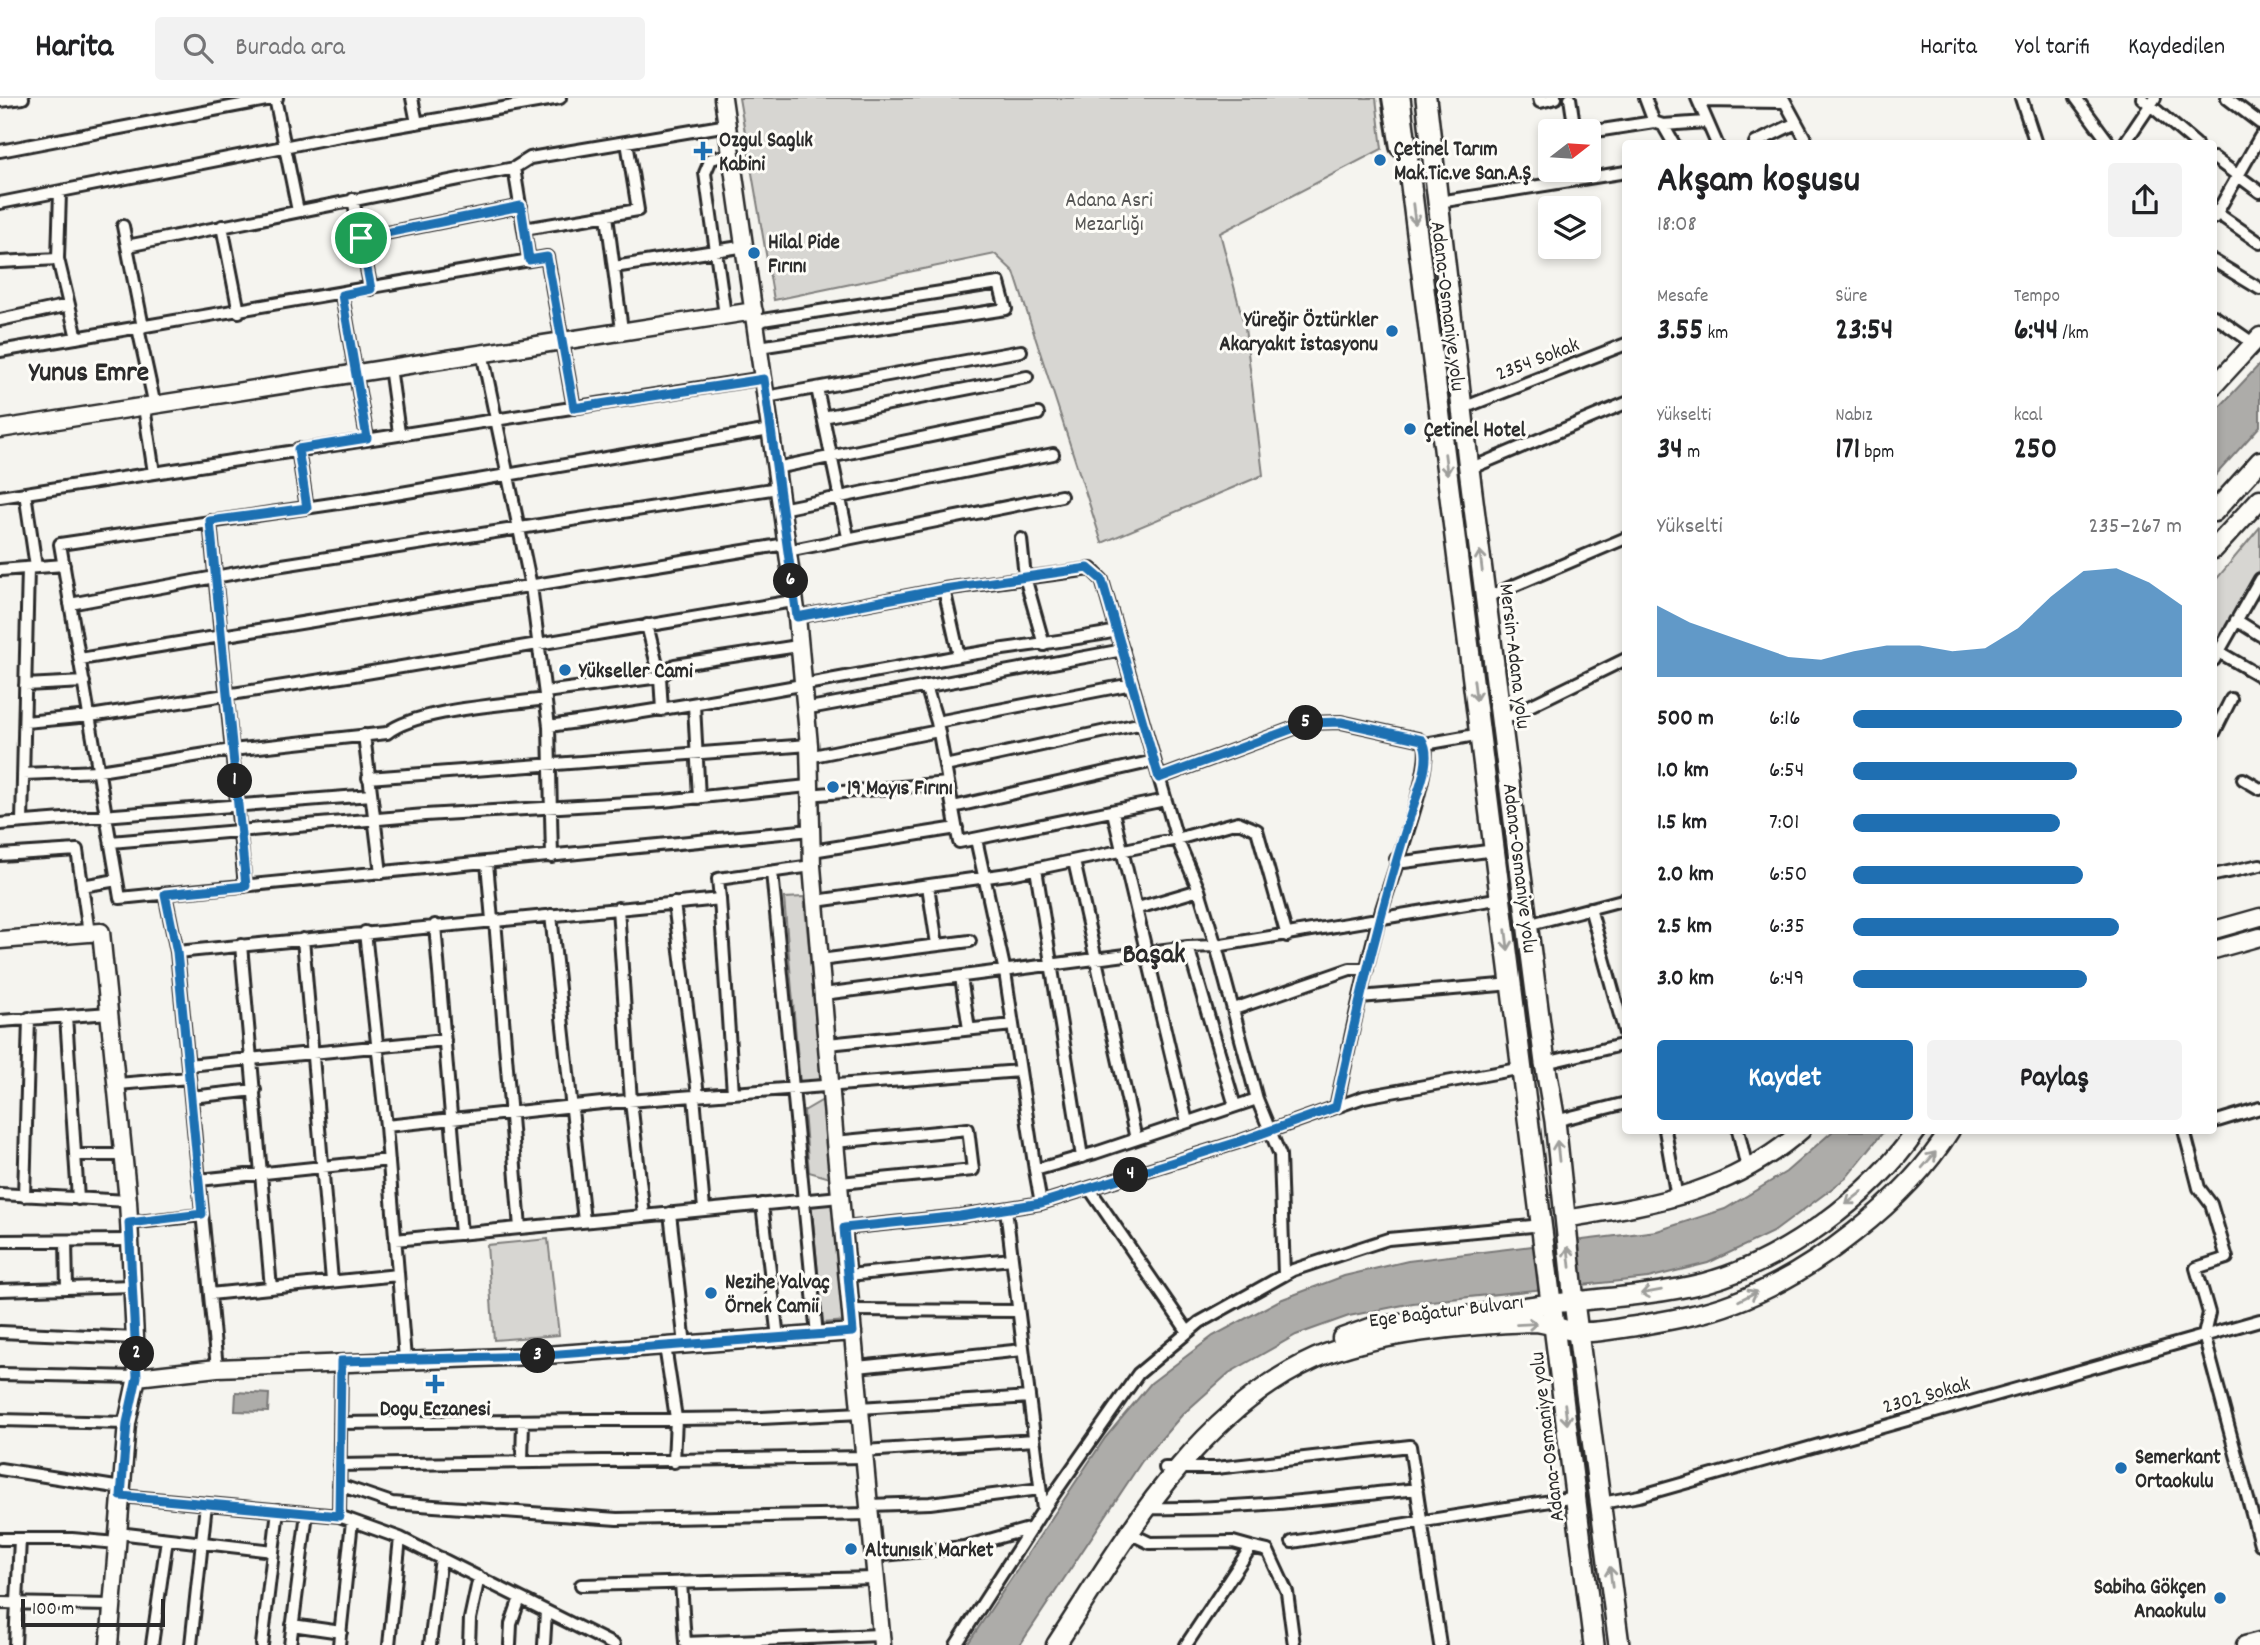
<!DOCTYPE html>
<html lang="tr">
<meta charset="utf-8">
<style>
:root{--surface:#fff;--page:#f2f2f2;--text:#202124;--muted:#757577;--line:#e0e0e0;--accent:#1f6fb2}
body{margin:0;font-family:Dekko,sans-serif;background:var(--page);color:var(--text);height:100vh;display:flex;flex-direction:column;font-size:26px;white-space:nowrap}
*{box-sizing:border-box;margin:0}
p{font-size:23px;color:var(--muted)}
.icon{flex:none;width:38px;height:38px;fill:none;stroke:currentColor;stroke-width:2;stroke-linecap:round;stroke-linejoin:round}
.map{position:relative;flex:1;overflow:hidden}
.drawer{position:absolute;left:1622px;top:42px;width:595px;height:994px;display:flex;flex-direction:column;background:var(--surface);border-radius:7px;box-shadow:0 4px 10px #0003}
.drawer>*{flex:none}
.needle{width:46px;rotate:73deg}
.tools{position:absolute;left:1538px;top:21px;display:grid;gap:14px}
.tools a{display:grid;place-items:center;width:63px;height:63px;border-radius:7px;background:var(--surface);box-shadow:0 4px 10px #0003;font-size:35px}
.scale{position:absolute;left:21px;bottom:18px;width:144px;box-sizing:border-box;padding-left:7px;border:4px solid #2b2b2b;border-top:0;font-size:19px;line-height:24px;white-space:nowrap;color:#2b2b2b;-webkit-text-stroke:5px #fdfcf7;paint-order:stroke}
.pin{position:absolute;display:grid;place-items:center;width:60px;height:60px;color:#fff;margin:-30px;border:4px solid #fff;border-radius:50%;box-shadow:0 2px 7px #0007}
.km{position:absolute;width:35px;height:35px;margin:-18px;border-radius:50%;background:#222;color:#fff;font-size:19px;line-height:35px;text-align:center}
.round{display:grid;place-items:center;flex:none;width:74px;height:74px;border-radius:7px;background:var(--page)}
.summary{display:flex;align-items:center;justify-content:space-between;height:119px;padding:0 35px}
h1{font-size:38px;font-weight:800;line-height:52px}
.stats{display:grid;grid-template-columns:repeat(3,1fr);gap:10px;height:119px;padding:7px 35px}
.stats div{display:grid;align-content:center}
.stats b{font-size:30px;font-weight:800}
.stats small{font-size:19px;font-weight:400}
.stats p{font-size:19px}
.chart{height:196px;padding:14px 35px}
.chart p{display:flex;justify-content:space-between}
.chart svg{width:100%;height:126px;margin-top:7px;fill:var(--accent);opacity:.7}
.button{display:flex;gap:14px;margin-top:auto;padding:14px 35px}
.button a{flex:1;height:80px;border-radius:7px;background:var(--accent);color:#fff;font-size:28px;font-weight:800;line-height:80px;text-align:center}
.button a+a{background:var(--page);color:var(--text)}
ul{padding:0 35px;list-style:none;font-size:23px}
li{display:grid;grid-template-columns:112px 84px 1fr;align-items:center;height:52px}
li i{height:18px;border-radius:9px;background:var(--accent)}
header{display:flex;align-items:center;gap:42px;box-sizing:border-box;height:98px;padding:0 35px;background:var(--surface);border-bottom:2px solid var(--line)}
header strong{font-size:33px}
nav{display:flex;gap:38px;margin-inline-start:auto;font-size:24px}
.search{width:490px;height:63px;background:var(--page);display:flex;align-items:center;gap:18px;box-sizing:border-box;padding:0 24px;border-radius:7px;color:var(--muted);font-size:26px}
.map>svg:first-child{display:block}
.green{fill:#d7d6d2;stroke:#81807e;stroke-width:2}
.water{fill:#adaca9;stroke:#797877;stroke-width:2}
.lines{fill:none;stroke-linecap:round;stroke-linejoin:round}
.street-casing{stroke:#2b2b2b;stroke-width:16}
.secondary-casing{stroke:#2b2b2b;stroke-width:21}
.primary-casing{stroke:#2b2b2b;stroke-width:23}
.highway-casing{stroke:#2b2b2b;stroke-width:24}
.street{stroke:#fdfcf7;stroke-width:10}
.secondary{stroke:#fdfcf7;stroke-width:16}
.primary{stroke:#fdfcf7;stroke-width:18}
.highway{stroke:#fdfcf7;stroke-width:19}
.oneway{stroke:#9e9e9b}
.route-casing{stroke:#fff;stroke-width:14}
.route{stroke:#1f6fb2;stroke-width:9}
.poi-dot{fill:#1f6fb2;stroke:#fdfcf7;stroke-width:2.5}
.labels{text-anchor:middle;stroke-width:6;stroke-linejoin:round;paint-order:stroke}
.poi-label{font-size:21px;font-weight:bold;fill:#2b2b2b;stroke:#fdfcf7;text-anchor:start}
.park-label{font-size:21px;fill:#565655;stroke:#fdfcf7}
.street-label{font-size:21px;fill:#2b2b2b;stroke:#fdfcf7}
.district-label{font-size:28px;font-weight:bold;fill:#2b2b2b;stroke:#fdfcf7}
</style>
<header>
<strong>Harita</strong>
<div class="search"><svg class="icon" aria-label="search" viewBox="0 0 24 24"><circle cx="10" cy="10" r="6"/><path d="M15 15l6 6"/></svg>Burada ara</div>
<nav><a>Harita</a><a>Yol tarifi</a><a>Kaydedilen</a></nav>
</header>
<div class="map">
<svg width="2260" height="1547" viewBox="0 0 2260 1547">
<rect width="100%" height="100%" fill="#f5f4ef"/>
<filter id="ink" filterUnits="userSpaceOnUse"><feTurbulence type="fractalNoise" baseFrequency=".0143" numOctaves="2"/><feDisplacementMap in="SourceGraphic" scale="14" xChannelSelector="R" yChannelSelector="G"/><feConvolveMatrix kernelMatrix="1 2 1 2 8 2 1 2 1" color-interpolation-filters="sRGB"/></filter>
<g filter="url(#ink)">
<path class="green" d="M739,0h637l6,51 -162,84 25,95 18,147 -161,68 -88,-271 -19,-18 -221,46z
M2260,429v43l-46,83v-71z
M804,799l18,184 -22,2 -16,-185z
M823,1002l7,78 -21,-6 -5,-61z
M834,1103l12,120 -23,2 -12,-120z
M548,1141l11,96 -65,5 -7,-95z"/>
<path class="water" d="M2260,266v62l-46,51v-64z
M1833,1033h51l-38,47 -71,53 -67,32 -60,15 -235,25 -64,13 -53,19 -67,38 -47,42 -40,46 -122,184h-53l138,-207 46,-55 62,-47 67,-36 64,-24 64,-15 249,-30 68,-22 61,-37z
M236,1294l33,2 -1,18 -33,-1z"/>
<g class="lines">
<g class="street-casing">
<path id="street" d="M275,0l23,113
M412,0l5,25
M1388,0l8,50 9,9
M1539,0l1,4 16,-4
M1570,0l5,33
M1645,0l9,24
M1697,0l20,46
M1783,0l25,46
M2021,0l15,46
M2076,0l34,46
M2142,0l54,46
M2227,0l33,25
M0,3l23,-3
M1699,3l85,1
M1663,27l11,19
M1589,34l65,-10 9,3 43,-3
M1755,45l41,-20
M2124,46l31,-46
M0,53l277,-53
M2214,60l46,34
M514,70l15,92
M60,94l-2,67 19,79
M353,101l18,90
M1439,104l187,-30
M0,105l329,-65 231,-40
M2214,113l46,32
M607,118l15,114
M2214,120l46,-81
M123,128l20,101
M222,128l17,86
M524,131l114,-19 -11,-68
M361,140l160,-32
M127,148l387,-78 16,-10 198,-33
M2214,163l46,28
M0,164l58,-3
M614,169l132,-21
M342,197l25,143
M725,217l-20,-142 6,-14 21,-5
M2214,218l39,27
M0,222l69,-15
M756,223l243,-38 7,26 -247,38
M138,230l17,78
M0,253l547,-94 27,151
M482,254l49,234 18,140 3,131
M390,269l9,66
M817,290l31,149
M766,299l255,-46
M144,309l10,66
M1463,310l163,-64
M823,319l204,-40
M770,332l-404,69 -306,45 60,354 691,-68
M298,351l9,59
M776,370l262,-54
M1469,371l157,-66
M25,395l11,74
M0,399l764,-119
M781,411l272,-55
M210,423l35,365
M1021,441l4,38 19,68
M787,453l274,-55
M0,472l64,-5
M944,491l15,67
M1485,500l141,-60
M70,506l193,-36 515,-80
M797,519l147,-28 147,-20 11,11 75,259 22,51 17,56 286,-48
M2236,522l24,15
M647,527l13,52 2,33
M2219,554l41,24
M80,561l706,-115
M2214,562l46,-81
M25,587l59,-3
M926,588l11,36 22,120 206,-42
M545,594l115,-15 15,-12 123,-19
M694,607l5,93
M804,611l319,-59
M1501,622l125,-61
M25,624l65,-6 264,-41 439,-74
M937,624l195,-38
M549,628c136,-19 270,-44 405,-69 54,-10 109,-15 163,-26
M2214,635l17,-34
M364,637l17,138
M1425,646l56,-10
M808,659l130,-26
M945,668l198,-43
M23,676l76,-3 133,-21 155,-17c30,-24 118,-28 159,-34
M368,680l441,-33
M1159,680l149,-55 33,-1 77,17 7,5c7,30 -36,138 -46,175 -17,62 -29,125 -43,188
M2243,681l17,10
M808,697l140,-12
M953,709l201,-46
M1113,714l74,310
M22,724l6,-254
M0,726l371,-29
M976,741l29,133 30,198
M111,744l314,-27 238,-14 145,-15
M812,753l145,-23
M0,757l77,-5 12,83
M1396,761l8,3 91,-12
M1074,763l62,278
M487,765l5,57
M1036,771l46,288
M772,774l45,463
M2214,777l46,-10
M82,788l35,-6
M928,788l9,58
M165,796l12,58 40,416
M720,801l13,194
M816,803l199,-28 162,-34 61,-17 19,8 30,106
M674,805l24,192
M618,810l13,193 13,114
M1138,810l61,-18
M1590,810l36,129
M551,817l33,306
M495,822l25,308
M435,827l26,309
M1527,827l99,-26
M365,834l21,194 19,233
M303,841l29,342
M241,847l30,343
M1188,849l47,159
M177,854l543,-53 -2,-20 94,-13
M820,862l150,-19
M961,879l8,52
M823,896l365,-47 28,-1 41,153 23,56 4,120
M1360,899l152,-13
M1234,911l116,-40h17
M66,918l12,183
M0,923l110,-8
M828,946l185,-19
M1545,965l81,-19
M188,967l257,-25
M118,986l71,-6
M694,998l10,113
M191,999l64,-7
M1555,1023l71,-18
M2214,1024l46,-14
M386,1028l216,-23 418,-32
M1665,1032l12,68
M1738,1032l9,38
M2184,1032l15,58 12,16 16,54 -31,10 13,45 -5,22 56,209
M835,1044l133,-13 5,41 -133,13
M75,1057h49
M199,1082l190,-20
M1089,1090l99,144
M0,1096l128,7
M24,1098l5,-178
M1041,1105l197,-61 126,-45 159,-29
M762,1106l16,134
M670,1115l15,132
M129,1125l73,-8
M844,1130l116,-12 81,-13 -6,-33 60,-17 162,-54
M395,1142l445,-43
M0,1143l130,-1
M66,1143l1,47
M848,1177l164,-16
M0,1192l133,-4
M210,1196l188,-19
M851,1212l167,1
M0,1234l136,6
M665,1248l11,72 -2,44
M857,1269l166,-17
M0,1276l137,3
M860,1310l169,-11
M0,1322l127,3
M340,1325l421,-5 100,-5
M864,1353l170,-11
M522,1364l1,-41
M339,1367l526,-8
M1165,1370h51l194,-22 30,199
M0,1371l122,19
M339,1387l53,18 225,16 253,-5
M121,1398l218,20 61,22 214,107
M1602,1405l37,-7 621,-176
M869,1407l61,-2 110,-14
M1146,1410c91,2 181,-10 271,-19
M1043,1412l95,-136 62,-52 93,-52 95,-31 155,-14
M339,1418l2,-155
M118,1435l155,18
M1129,1435l21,10 83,-1 18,5
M0,1441h72l45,4
M1292,1444l284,-45
M873,1458l91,-9 68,-19
M681,1484l4,61 195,-8
M581,1487l294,-7
M0,1505l112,2
M292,1527l49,7
M15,1547l5,-106
M152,1547l15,-106
M191,1547l15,-141
M262,1547l16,-135
M290,1547l17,-132
M339,1547l13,-124
M389,1547l11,-107
M430,1547l11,-87
M469,1547l1,-26 9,-42
M510,1547l1,-21 9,-26
M544,1547l2,-34
M956,1547l87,-135 -37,-301
M1186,1547l65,-98 17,4 19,41 7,53"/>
</g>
<g class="secondary-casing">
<path id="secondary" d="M723,0l74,519 12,128 3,121 23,276 47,503
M2214,288l46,-50
M0,331l754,-118
M2214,832l46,-13
M0,842l101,-8 27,269 9,176 -10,46 -18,222
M2214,852l46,-13
M1565,1121c91,-15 165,-26 237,-89
M137,1279l80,-9 316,-12 320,-24
M2245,1547l15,-4"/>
</g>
<g class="primary-casing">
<path id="primary" d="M2214,414l46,-51
M2214,451l46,-50
M1441,1221c39,-4 77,-12 116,-16 49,-5 99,-8 147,-20 79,-21 167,-86 213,-153
M1342,1240l31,-11 36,-4
M1056,1547c69,-106 139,-232 260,-287 56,-25 155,-34 217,-36 16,0 32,10 48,10 19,1 37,-4 55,-6 33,-6 66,-11 97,-23 77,-28 174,-103 217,-173"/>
</g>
<g class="highway-casing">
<path id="highway" d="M1400,0l194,1547
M1426,0l43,371 76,594 10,58 19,181 45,343"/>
</g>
<use href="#street" class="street"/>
<use href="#secondary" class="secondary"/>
<use href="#primary" class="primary"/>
<use href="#highway" class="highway"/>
</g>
<defs><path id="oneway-shaft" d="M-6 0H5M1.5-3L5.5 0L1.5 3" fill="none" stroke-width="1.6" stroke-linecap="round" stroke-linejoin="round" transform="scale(1.75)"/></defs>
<g class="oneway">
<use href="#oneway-shaft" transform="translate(1414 116) rotate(83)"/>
<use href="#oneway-shaft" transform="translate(1446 366) rotate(83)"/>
<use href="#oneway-shaft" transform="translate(1481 463) rotate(-97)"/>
<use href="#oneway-shaft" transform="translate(1475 592) rotate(83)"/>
<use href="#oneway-shaft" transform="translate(1507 842) rotate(83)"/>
<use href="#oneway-shaft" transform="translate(1558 1053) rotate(-96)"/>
<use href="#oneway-shaft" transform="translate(1929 1062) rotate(-49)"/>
<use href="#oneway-shaft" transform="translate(1854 1100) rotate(142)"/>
<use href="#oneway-shaft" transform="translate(1569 1159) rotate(-96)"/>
<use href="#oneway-shaft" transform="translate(1651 1194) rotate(170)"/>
<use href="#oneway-shaft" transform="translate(1748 1198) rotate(-27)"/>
<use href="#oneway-shaft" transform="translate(1527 1226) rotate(-3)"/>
<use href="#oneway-shaft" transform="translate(1566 1316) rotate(83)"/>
<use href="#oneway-shaft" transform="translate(1611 1479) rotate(-97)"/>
</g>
</g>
<g class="lines" filter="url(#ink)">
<g class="route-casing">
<path id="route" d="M521,108l8,54 18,-3 27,151 190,-29 33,238 147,-28 144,-21 14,12 57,198 149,-55 33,-1 81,18c11,17 -3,49 -9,67 -32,99 -55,198 -77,300l-98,35 -197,61 -81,13 -116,12 9,104 -320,24 -192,5 -2,155 -218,-20 6,-73 10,-46 -8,-154 73,-9 -25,-262 -12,-58 81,-8 -36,-365 97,-13 -9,-59 69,-11 -25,-143 29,-6 -10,-51z"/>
</g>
<use href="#route" class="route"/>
</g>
<g class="poi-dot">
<path d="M699.5 42.5h7v7h7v7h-7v7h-7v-7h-7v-7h7z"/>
<circle cx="1380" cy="62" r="7"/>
<circle cx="754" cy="155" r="7"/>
<circle cx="1392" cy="233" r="7"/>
<circle cx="1410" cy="331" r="7"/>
<circle cx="565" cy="572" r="7"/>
<circle cx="833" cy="689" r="7"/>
<circle cx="711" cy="1195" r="7"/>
<path d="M431.5 1275.5h7v7h7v7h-7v7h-7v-7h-7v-7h7z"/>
<circle cx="2121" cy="1370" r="7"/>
<circle cx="851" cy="1451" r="7"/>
<circle cx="2220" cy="1500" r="7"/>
</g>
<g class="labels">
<g class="poi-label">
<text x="719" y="48">Ozgul Saglık<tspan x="719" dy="24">Kabini</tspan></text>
<text x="1394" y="57">Çetinel Tarım<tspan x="1394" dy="24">Mak.Tic.ve San.A.Ş</tspan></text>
<text x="768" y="150">Hilal Pide<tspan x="768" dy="24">Fırını</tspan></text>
<text x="1378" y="228" text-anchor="end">Yüreğir Öztürkler<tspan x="1378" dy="24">Akaryakıt İstasyonu</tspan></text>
<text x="1424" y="338">Çetinel Hotel</text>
<text x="579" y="579">Yükseller Cami</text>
<text x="847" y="696">19 Mayıs Fırını</text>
<text x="725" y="1190">Nezihe Yalvaç<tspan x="725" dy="24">Örnek Camii</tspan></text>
<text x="435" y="1317" text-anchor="middle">Dogu Eczanesi</text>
<text x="2135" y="1365">Semerkant<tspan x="2135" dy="24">Ortaokulu</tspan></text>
<text x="865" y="1458">Altunısık Market</text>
<text x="2206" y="1495" text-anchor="end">Sabiha Gökçen<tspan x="2206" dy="24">Anaokulu</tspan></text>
</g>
<g class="park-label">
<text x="1109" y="108">Adana Asri<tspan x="1109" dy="24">Mezarlığı</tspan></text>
</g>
<g class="street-label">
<text transform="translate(1449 208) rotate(83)" y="7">Adana-Osmaniye yolu</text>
<text transform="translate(1537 260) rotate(-21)" y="7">2354 Sokak</text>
<text transform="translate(1516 558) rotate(83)" y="7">Mersin-Adana yolu</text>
<text transform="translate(1521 770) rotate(83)" y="7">Adana-Osmaniye yolu</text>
<text transform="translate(1446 1212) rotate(-7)" y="7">Ege Bağatur Bulvarı</text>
<text transform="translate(1926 1296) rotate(-16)" y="7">2302 Sokak</text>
<text transform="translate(1546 1339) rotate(-97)" y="7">Adana-Osmaniye yolu</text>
</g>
<g class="district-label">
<text x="89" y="282">Yunus Emre</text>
<text x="1154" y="864">Başak</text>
</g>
</g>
</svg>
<div class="tools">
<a><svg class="needle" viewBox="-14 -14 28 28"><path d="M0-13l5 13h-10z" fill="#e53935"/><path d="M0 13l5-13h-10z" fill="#757577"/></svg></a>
<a><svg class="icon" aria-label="layers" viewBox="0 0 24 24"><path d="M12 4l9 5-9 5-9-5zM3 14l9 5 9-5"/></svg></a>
</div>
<div class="scale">100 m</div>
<div class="pin" style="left:361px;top:140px;background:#1e9e55"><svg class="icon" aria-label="arrive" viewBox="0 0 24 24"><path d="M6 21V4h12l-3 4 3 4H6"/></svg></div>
<b class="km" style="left:235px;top:683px">1</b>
<b class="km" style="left:137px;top:1256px">2</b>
<b class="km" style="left:538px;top:1258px">3</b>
<b class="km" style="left:1131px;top:1077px">4</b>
<b class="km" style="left:1306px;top:625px">5</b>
<b class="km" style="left:791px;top:483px">6</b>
<section class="drawer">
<div class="summary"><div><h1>Akşam koşusu</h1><p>18:08</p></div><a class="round"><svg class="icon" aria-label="share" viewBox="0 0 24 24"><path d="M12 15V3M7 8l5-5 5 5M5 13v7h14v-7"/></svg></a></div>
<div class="stats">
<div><p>Mesafe</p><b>3.55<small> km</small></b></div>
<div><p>Süre</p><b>23:54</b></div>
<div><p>Tempo</p><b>6:44<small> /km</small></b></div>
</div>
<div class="stats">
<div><p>Yükselti</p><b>34<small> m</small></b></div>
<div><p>Nabız</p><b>171<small> bpm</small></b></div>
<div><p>kcal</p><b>250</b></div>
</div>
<div class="chart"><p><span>Yükselti</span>235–267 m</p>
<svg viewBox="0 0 160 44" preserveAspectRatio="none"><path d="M0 44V19L10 25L20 29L30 33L40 37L50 38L60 35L70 33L80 33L90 35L100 34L110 27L120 16L130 7L140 6L150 11L160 19V44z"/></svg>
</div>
<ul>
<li><b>500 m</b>6:16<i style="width:100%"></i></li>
<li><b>1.0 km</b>6:54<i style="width:68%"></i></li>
<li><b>1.5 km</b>7:01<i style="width:63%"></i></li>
<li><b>2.0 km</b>6:50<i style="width:70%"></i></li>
<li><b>2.5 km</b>6:35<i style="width:81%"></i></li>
<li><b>3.0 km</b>6:49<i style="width:71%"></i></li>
</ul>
<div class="button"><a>Kaydet</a><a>Paylaş</a></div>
</section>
</div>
